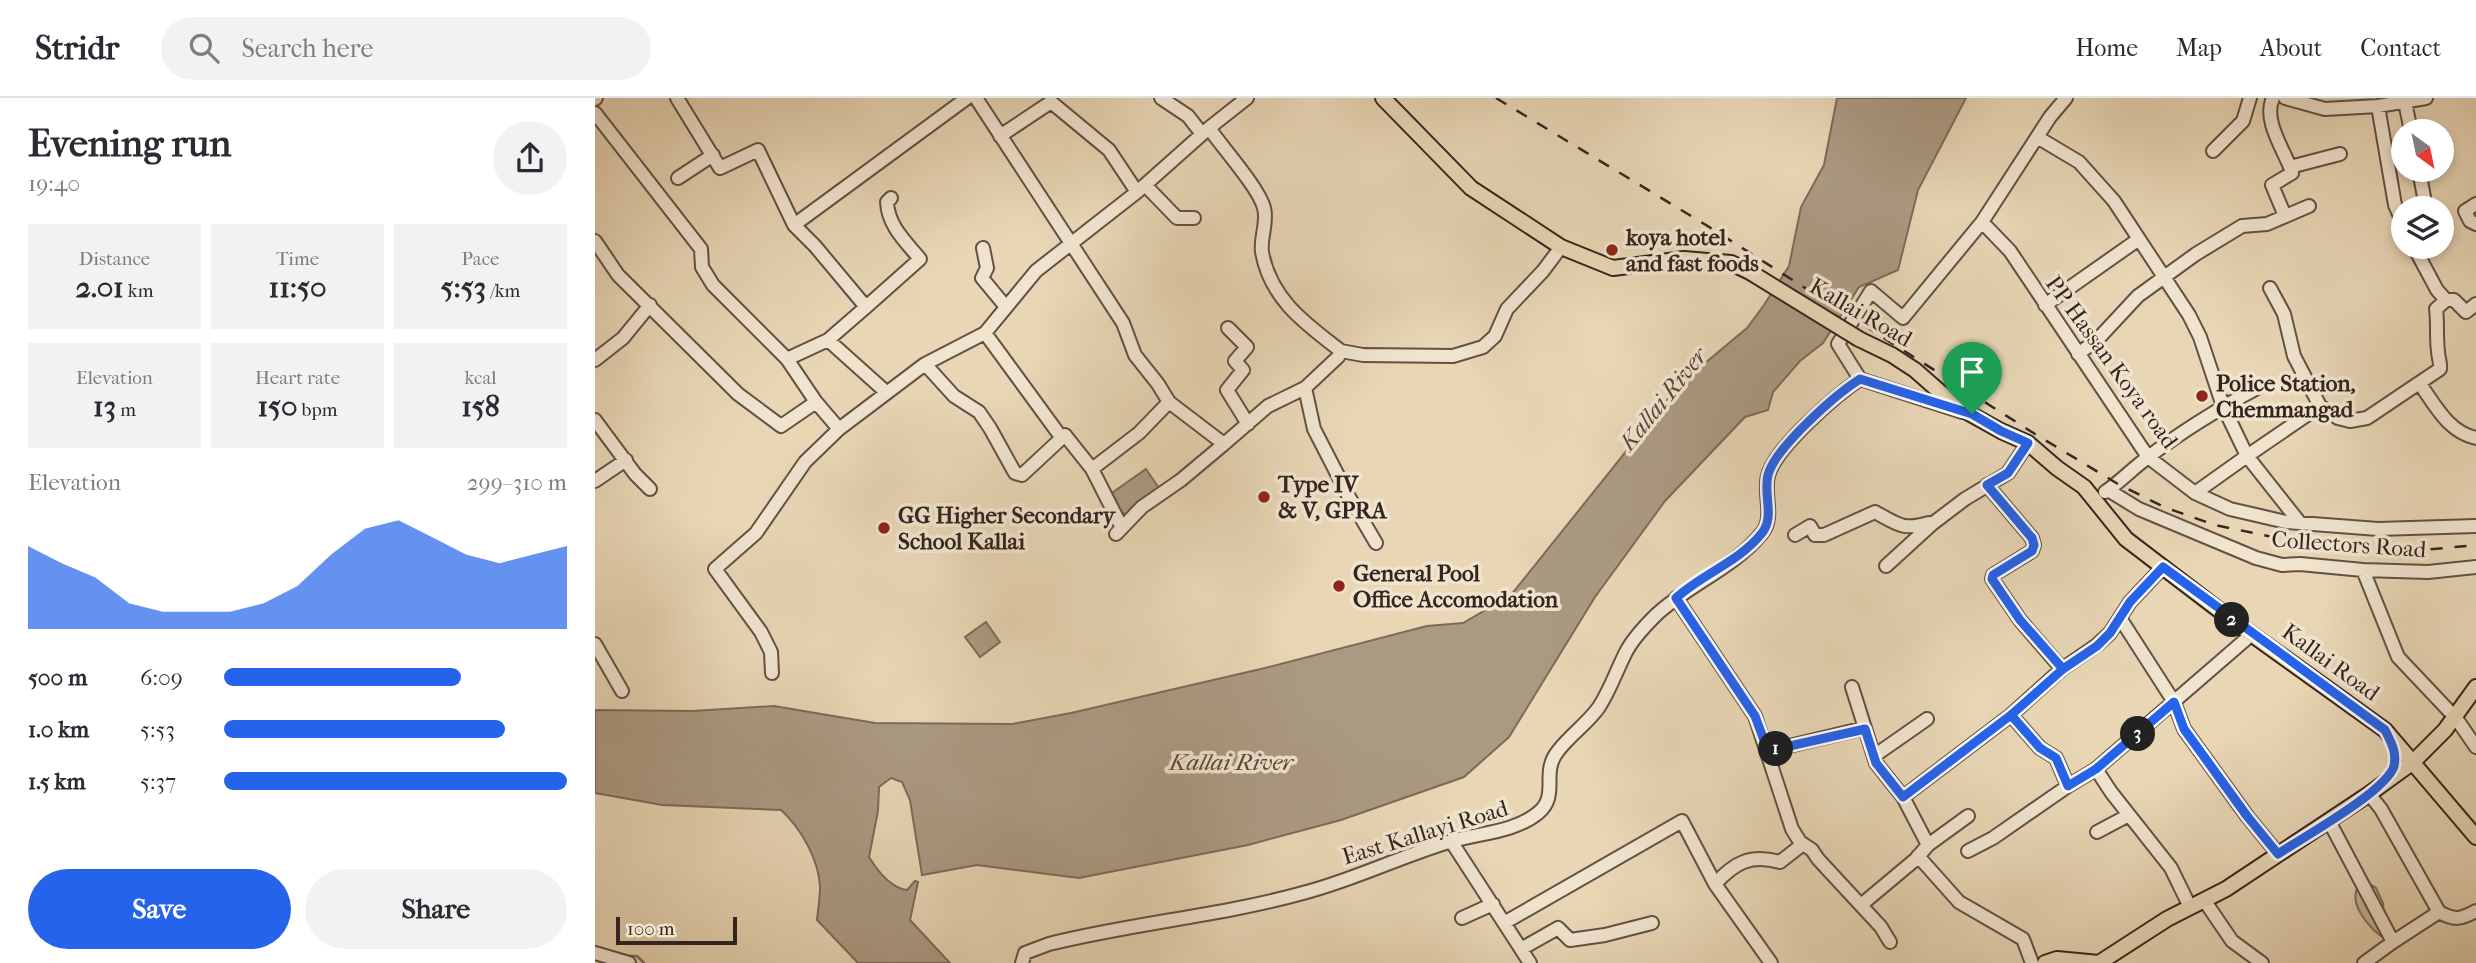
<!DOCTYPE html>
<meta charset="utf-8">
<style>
:root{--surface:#fff;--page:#f2f2f3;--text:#2b2b33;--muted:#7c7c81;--line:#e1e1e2;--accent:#2563eb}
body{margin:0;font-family:"IM FELL French Canon",serif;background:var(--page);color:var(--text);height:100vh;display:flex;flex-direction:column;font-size:26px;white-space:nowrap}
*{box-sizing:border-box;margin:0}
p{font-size:23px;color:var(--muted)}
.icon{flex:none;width:38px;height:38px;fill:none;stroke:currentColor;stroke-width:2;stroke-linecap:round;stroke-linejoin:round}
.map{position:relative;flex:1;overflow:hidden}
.sheet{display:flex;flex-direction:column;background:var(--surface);width:595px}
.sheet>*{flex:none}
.needle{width:46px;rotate:147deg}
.controls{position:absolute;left:1796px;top:21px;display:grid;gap:14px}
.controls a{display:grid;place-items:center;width:63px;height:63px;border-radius:50%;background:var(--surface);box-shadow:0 4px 10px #0003;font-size:35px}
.scale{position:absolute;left:21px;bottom:18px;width:121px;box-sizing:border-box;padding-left:7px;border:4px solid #35251f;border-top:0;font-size:19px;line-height:24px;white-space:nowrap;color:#35251f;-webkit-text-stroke:5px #f0e4cf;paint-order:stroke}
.pin{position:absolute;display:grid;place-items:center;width:60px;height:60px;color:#fff;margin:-72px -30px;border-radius:50% 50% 50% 0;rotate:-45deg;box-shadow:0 0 7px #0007}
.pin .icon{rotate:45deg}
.km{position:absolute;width:35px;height:35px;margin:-18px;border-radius:50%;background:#222;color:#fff;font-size:19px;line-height:35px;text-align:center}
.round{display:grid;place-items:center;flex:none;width:74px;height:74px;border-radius:37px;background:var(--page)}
.head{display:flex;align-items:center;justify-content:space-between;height:119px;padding:0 28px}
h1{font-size:38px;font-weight:700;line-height:52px}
.metrics{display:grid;grid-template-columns:repeat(3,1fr);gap:10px;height:119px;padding:7px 28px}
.metrics div{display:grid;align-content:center;border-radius:0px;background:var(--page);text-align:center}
.metrics b{font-size:30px;font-weight:700}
.metrics small{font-size:19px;font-weight:400}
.metrics p{font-size:19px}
.chart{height:196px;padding:14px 28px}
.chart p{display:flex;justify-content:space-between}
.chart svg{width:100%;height:126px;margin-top:7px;fill:var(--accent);opacity:.7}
.action{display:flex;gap:14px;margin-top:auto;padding:14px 28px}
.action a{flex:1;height:80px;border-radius:42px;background:var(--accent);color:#fff;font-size:28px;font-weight:700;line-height:80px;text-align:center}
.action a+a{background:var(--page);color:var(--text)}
ul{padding:0 28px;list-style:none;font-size:23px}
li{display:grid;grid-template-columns:112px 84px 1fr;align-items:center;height:52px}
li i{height:18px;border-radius:9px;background:var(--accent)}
header{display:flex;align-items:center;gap:42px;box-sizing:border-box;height:98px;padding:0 35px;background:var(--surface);border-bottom:2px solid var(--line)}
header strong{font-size:33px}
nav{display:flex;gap:38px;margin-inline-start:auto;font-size:24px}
.search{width:490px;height:63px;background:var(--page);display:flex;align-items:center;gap:18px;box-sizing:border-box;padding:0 24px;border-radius:38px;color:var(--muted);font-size:26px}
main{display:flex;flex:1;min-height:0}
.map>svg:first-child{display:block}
.green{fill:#cab89c;stroke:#806e5e;stroke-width:2}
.water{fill:#ab9a82;stroke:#7c6b5a;stroke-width:2}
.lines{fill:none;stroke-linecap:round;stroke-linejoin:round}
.stream{stroke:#7c6b5a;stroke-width:2.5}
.minor-casing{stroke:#625144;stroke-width:16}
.major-casing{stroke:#35251f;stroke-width:18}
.minor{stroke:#f0e4cf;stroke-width:12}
.major{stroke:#e8d6b5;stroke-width:14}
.rail{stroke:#35251f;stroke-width:2.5;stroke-dasharray:12 12;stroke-linecap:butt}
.major-bridge-casing{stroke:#35251f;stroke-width:18;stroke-linecap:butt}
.major-bridge{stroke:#e8d6b5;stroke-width:14}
.route-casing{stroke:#fff;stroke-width:14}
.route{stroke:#2563eb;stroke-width:9}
.poi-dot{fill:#8f2418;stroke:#f0e4cf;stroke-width:2.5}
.labels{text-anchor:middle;stroke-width:7;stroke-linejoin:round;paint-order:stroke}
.poi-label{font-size:23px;font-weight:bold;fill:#35251f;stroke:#f0e4cf;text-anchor:start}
.street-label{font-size:23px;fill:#35251f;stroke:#f0e4cf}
.water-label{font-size:24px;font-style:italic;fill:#58483d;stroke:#f0e4cf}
</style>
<header>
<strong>Stridr</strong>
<div class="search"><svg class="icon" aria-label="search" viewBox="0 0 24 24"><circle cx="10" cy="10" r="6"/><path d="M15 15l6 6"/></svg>Search here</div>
<nav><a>Home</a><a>Map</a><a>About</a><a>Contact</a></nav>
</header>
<main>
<section class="sheet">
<div class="head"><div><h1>Evening run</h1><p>19:40</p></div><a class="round"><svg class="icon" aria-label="share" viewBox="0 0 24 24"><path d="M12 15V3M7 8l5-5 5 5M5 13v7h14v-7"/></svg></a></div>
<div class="metrics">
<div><p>Distance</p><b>2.01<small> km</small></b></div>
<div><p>Time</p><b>11:50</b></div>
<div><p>Pace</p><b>5:53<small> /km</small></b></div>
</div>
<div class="metrics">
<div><p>Elevation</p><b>13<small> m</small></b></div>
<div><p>Heart rate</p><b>150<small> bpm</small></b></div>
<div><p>kcal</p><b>158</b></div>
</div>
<div class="chart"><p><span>Elevation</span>299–310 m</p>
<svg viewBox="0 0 160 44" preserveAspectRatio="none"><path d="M0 44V15L10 21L20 26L30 35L40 38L50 38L60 38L70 35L80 29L90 18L100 9L110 6L120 12L130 18L140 21L150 18L160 15V44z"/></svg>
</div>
<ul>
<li><b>500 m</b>6:09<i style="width:69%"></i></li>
<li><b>1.0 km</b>5:53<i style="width:82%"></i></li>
<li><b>1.5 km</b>5:37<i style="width:100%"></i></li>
</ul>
<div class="action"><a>Save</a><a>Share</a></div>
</section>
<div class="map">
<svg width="1881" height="865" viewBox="0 0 1881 865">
<rect width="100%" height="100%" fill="#e8d6b5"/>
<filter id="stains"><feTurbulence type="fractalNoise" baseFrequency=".00286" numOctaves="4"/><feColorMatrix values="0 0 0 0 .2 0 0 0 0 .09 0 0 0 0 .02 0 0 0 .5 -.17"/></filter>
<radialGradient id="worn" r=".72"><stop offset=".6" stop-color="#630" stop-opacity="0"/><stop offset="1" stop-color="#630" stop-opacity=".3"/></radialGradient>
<path class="green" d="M1770,783l11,7 7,15 1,12 6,10 -3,14c-15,-5 -48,-44 -22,-58z"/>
<path class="water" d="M1242,0h129l-48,92 -20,80 -39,17 -36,56 -23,18 -27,31 -5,18 -23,7 -80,84 -70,96 -86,140 -45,40 -123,43 -93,25 -169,33 -102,-13 -55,10 -12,-75 -8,-18 -11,-4 -12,9 -1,24 -9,46c8,13 22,31 38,33l8,-9 3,1 -8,38 40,43h-92l-41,-43c1,-10 3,-22 3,-33 -1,-27 -19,-59 -39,-77l-119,-5 -67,-12v-83l98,1 81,-5 101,17 137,1 59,-11 194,-45 162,-42 36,-3 48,-28 169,-211 67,-56 17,-23 25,-39 12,-59 23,-42z
M551,371l15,22 -35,26 -17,-22z
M391,524l14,20 -20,15 -15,-20z"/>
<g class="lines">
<path class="stream" d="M32,858h10l7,7"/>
<g class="minor-casing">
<path id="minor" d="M82,0l43,70 38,-18 36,75 21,21 51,61 -38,33 58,52
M381,0l147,225 12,32 23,29 11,18
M566,0l27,18 14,18
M1678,0c-10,21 9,49 17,69l50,-13
M1690,0l40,11 53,-3 48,-8
M0,1l1,-1
M1810,4l6,29
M1783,8l17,99 8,18
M0,15l106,136 1,18 11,18 74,74 29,43
M614,30c13,19 50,60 55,80 4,14 -4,30 -2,44 8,47 44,72 79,99
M405,38l51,-34 58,48 28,42
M1442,39l42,25 35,39 75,114 11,22 23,69 24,50 73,-50
M1618,53l30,-30 7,-23
M1824,72l5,27
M83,80l35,-23
M550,87l32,33h17
M1881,106l-11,7 5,10 6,3
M1690,118l-13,-31 20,-12 -2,-6
M1387,124l28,29 138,206 47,36 35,16 56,13 92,7 98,-3
M199,127l173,-127
M0,143l23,34 120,119 43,32 35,-24 23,27 86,-65 60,-31 51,-62 101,-79 72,-64 38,-30
M1819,149l23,43 9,10h8l12,12 10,-8
M388,150l4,20 -5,10 24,29
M1675,190l14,26 10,42 26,50 18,12 12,3 17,-3 73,-49c1,-7 -2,-11 -2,-18 -2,-14 0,-28 -2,-42l10,-9
M1450,207l94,-66
M271,209l54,-48c-14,-17 -32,-33 -33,-57l4,-4
M633,230l19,19 -12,14 8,9 -16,20 21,34
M390,235l76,104
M1483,256l19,-14 41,-44 58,-42 46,-28 25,-2 42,-18
M192,261l41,-19
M0,262l28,-22 27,-33
M330,266l29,32 25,16 11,16 25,45 7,2 43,-40 27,34 47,-36 30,-31 55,42 44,-38 37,-18 33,-31 3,-6 22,4 90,1 30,-9 12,-11 12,-27 36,-38 18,-24
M1265,281l-22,-35 33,-53 32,27 79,-96 68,-105 16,-19
M1265,281l102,33
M1825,286c15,21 28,48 56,54
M710,290l9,41 35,68 27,46
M0,322l40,54 15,15
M497,371l30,59
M0,383l31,-21
M1392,387l45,53 2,7 -2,6 -39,24 -1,4 28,41 42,49
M1513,392l31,19 117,49 26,7 18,-1 63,6 65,2 48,-5
M1510,394c15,-10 27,-23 42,-34 35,-27 73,-50 112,-71
M1600,395l52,-37 53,67
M521,436l26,-27 39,-27 43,-36
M1200,437l15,-9 5,9h9l51,-23c22,12 28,19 54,11
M1291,468l46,-42 33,-25 43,-26 20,-30
M1768,472l35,87 52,55
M1081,500l79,118 37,113 8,13 12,8 6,9 63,68 9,15
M1525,520l54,84 10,27 63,87 31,38
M0,546l27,47
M177,575l-1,-21 -10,-20 -46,-63 41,-36 49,-71 34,-33
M1257,589l24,76 27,34 25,48
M1863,623l18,26
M1173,653l97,-23
M1279,658l53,-37
M1501,671l15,23 60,76 19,39
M1473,688l28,-17 156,-135
M1774,696l12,15 58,103 -46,30
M1308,699l108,-82 51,-46 35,-24 13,-12 20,-31 33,-35
M1734,723l64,121 -29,21
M1502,734l32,-17
M856,743l79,122
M1373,753l25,-13 75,-52 -12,-28 -16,-10 -29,-33
M1323,758l41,46 64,37 9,24
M1609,802l28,41 30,22
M1266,807l55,-46 12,-14 40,-29
M1844,814c16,9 22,7 37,-1
M867,820l31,-14
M909,825l178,-102 33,63
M926,851l37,-21 12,12 35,-5 47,-12
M0,855l34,10
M427,865l3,-10 24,-9c84,-21 171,-28 254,-51 51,-13 98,-37 149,-52 28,-8 63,-9 86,-28 22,-18 2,-40 20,-62 12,-16 30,-28 41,-44 11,-17 17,-35 26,-53 6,-13 20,-28 30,-38 32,-31 78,-47 107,-83 13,-16 1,-39 6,-57 7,-28 67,-80 92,-97
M1176,865l-56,-79c20,-22 36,-30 65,-22l23,-18"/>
</g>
<g class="major-casing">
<path id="major" d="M788,0l88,90 90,59 52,21 71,-9 47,4 19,9
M1264,241l33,16 23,15 41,36 45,25 27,12 29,25 27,19 42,52 110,84 149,107 91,107
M1450,865l12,-4 42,4 68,-44 59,-30 143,-95 44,-32 32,-32 31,-43"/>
</g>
<use href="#minor" class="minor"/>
<use href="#major" class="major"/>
<path class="rail" d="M901,0l210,127 329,209 83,50 46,23 51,18 115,24 61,4 85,-8"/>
<g class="major-bridge-casing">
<path id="major-bridge" d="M1155,174l109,67"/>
</g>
<use href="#major-bridge" class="major-bridge"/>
</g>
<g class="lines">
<g class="route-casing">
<path id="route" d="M1377,316l-112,-35c-25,16 -85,69 -92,96 -5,19 7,42 -6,58 -23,29 -60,41 -86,65l79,118 13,35 97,-22 11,34 27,34 108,-82 52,-46 34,-23 13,-13 20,-31 33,-35 222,163c6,12 12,22 9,36 -7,25 -92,72 -116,88l-31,-38 -63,-87 -10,-27 -78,67 -28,17 -12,-28 -16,-10 -29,-33 52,-46 -43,-49 -28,-41 1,-4 39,-24 2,-6 -2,-7 -45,-53 21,-12 20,-30 -27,-12 -29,-17"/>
</g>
<use href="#route" class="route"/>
</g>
<g class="poi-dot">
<circle cx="1017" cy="152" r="7"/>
<circle cx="1607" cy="298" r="7"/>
<circle cx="669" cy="399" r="7"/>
<circle cx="289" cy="430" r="7"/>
<circle cx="744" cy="488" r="7"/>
</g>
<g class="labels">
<g class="poi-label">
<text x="1031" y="147">koya hotel<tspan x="1031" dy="26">and fast foods</tspan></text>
<text x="1621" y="293">Police Station,<tspan x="1621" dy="26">Chemmangad</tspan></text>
<text x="683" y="394">Type IV<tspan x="683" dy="26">&amp; V, GPRA</tspan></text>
<text x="303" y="425">GG Higher Secondary<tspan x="303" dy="26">School Kallai</tspan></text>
<text x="758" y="483">General Pool<tspan x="758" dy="26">Office Accomodation</tspan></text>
</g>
<g class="street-label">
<text transform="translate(1266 214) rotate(30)" y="8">Kallai Road</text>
<text transform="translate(1517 264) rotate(54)" y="8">PP Hassan Koya road</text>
<text transform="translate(1754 446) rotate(4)" y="8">Collectors Road</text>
<text transform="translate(1736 564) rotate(36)" y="8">Kallai Road</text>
<text transform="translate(830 734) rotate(-17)" y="8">East Kallayi Road</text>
</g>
<g class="water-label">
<text transform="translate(1068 301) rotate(-51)" y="8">Kallai River</text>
<text x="636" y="672">Kallai River</text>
</g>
</g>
<rect width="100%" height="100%" filter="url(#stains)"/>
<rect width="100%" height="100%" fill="url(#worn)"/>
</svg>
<div class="controls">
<a><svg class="needle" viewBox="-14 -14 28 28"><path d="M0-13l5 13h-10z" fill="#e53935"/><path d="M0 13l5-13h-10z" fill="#7c7c81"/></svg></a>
<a><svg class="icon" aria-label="layers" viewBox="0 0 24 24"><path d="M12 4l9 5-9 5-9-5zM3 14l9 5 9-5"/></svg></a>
</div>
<div class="scale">100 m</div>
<div class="pin" style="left:1377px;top:316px;background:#1e9e55"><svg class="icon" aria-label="arrive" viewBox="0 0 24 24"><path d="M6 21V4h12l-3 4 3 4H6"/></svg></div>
<b class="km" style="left:1181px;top:651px">1</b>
<b class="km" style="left:1637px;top:522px">2</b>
<b class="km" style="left:1543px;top:636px">3</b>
</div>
</main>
